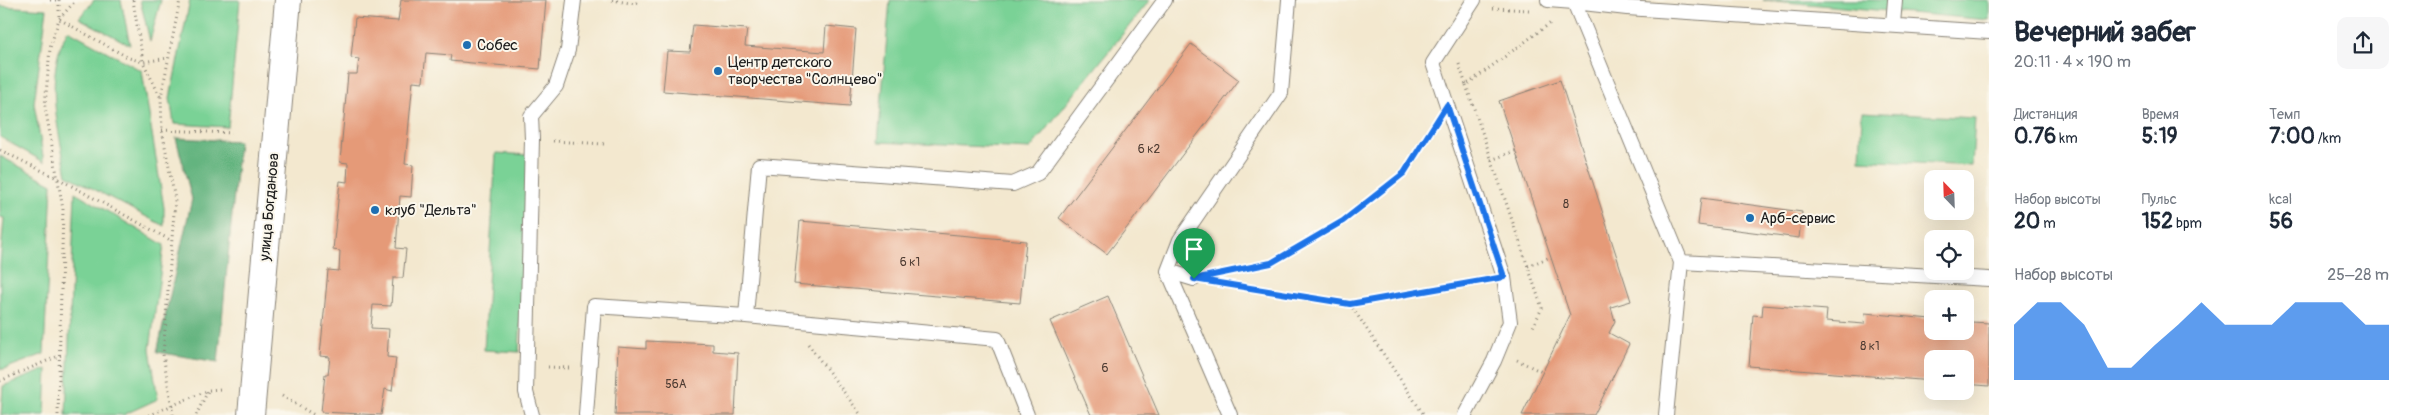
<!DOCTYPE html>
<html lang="ru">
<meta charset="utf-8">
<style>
:root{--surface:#fff;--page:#f6f6f7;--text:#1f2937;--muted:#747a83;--accent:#1a73e8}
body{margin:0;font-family:Pangolin,sans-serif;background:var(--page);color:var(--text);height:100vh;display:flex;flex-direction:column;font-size:19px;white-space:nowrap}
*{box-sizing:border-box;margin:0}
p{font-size:16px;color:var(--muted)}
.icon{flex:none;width:28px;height:28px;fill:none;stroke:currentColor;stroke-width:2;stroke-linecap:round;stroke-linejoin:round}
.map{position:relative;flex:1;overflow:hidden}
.side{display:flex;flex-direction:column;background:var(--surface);width:425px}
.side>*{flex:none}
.needle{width:32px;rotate:337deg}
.fabs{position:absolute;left:1924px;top:170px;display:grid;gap:10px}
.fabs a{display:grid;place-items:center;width:50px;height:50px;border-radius:10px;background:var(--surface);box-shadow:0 5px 20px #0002;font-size:25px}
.pin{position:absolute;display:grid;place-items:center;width:42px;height:42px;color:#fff;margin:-51px -21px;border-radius:50% 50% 50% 0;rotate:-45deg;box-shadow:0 0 5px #0007}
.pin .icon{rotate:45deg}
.round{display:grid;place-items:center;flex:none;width:52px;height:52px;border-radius:10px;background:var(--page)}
.headline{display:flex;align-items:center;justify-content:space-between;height:85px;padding:0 25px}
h1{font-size:28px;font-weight:700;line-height:38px}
.figures{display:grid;grid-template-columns:repeat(3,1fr);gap:8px;height:85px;padding:5px 25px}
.figures div{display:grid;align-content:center}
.figures b{font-size:21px;font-weight:700}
.figures small{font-size:14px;font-weight:400}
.figures p{font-size:14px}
.chart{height:140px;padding:10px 25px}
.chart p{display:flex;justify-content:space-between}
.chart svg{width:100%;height:90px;margin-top:5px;fill:var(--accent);opacity:.7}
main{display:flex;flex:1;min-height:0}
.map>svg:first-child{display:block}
.green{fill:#7ad296;stroke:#4b7759}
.forest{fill:#63b47f;stroke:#40684e}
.building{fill:#e59a78}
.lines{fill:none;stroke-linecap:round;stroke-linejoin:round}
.service-casing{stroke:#888276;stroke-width:16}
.minor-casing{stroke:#888276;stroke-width:28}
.path{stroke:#888276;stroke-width:3;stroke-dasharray:1 4;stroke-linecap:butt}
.service{stroke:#fff;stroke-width:14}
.minor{stroke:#fff;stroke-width:26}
.route-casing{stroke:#fff;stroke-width:10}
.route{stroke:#1a73e8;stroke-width:6}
.poi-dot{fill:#1f6fb2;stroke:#fbf7ec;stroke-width:2}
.labels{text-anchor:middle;stroke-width:4;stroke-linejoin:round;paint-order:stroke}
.number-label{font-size:12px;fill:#4e3c33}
.poi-label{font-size:15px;fill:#1c1c1c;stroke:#fbf7ec;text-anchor:start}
.street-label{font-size:15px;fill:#1c1c1c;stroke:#fbf7ec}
</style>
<main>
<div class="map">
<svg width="1989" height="415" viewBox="0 0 1989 415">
<rect width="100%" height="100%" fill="#fbf7ec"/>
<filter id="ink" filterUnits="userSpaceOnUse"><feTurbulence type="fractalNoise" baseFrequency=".02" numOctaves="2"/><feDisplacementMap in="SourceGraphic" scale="10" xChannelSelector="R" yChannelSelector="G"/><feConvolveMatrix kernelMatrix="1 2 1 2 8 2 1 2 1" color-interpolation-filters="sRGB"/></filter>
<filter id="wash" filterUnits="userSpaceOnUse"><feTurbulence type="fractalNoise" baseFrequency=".0096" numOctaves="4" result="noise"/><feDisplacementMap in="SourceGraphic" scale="20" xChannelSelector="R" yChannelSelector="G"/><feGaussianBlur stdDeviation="1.12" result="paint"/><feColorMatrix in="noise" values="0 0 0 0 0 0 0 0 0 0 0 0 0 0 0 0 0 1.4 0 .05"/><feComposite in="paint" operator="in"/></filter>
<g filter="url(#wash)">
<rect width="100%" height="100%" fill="#f3e8cf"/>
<path class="green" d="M94,0h27l9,45 -51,-27z
M140,0h21l-11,41z
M190,0h50l-12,127 -54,-3 -4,-26z
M890,0h260l-120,149 -152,-7z
M1763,0h226v20z
M0,6l47,3 -13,94 10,59 -44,-25z
M68,30l74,41 22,137v18l-97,-51c-9,-47 -24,-101 1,-145z
M1862,112l113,6 -3,48 -112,-6z
M496,153l34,2 -11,197 -35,-2z
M0,156l52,28 -8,170 -40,15h-4v-104l4,-47 -4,-1z
M75,192l89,53 -14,104 8,50 -35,16h-57z
M47,369l-2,46h-44l2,-29z"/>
<path class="forest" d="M176,138l63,3 -21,221 -61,-10 35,-153z"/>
<g id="blocks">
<path class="building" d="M401,0h145l-6,69 -90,-8 1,-6 -25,-2 -3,29 -10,-1 -8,83 8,1 -2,32 -11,-1 -4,52 10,1 -3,29h-10l-2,28 -18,-1 -2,23 18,1 -2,28 9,1 -4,33 -7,-2 -4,26 -60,-3 4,-38h3l2,-17 -10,-1 8,-86 11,1 1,-20 -7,-1 7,-69 7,1 1,-19 -8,-1 8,-88h9l2,-15 -8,-1 4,-40 43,3z
M693,25l54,4 -2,17 79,6 2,-26 30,3 -6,77 -187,-15 4,-40 23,1z
M1191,44l48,36 -132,174 -48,-36z
M1560,80l71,221 -20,6 4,14 -6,12 20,11 -35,71h-72l48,-100 -71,-214z
M1701,198l101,14 -3,26 -101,-13z
M800,221l226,20 -6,62 -226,-19z
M1108,296l51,119h-68l-41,-94z
M1763,305l64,5 -1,11 38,3 1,-11 66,6v11l1,1 39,2 1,-11 17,1v63l-24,-2v-25h-33v22l-183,-15 4,-51 9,1z
M646,341l67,3v7l25,2 -3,62h-120l3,-68 28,2z"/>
</g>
</g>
<g filter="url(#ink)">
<use href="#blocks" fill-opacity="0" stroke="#888276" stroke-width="1"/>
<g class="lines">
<g class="service-casing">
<path id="service" d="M1548,0l26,2
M1893,24l2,-24
M1681,262l-107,-260 53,6 362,24
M1168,271l26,8
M532,415l-6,-23 6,-253 -1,-23 25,-30 12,-36 6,-50
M586,415l8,-109 152,10
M1027,415l-30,-76 -251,-23 13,-151 254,19 25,-11 127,-173
M1230,415l-62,-144 12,-31 101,-147 8,-93
M1465,415l29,-54 16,-39 -6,-45 -71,-214 41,-63
M1666,415l15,-153 308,17"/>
</g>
<g class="minor-casing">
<path id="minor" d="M251,415l37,-415"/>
</g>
<path class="path" d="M50,0h9
M59,0v19l70,39 14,4 25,-4
M133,0l10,62 17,34
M612,0l23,4 5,-4
M1493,8l36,2
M1459,64l7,21 86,-63
M1466,85l76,223 -10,21
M162,130l70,3
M553,141l51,3
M0,150l59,29 113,62
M1491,160l24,-9
M1528,266l22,-9
M1215,275l56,-12 72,-42 61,-48 28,-45
M1215,283l135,21 133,-23
M1350,304l74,111
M808,344l53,71
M1517,360l25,12
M548,367l22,1
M0,381l61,-26
M282,396l32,19
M58,415l5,-206 -18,-103 5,-58 9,-29 17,-19
M149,415l60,-25 12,-1
M173,415l-10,-61 12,-154 -13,-70 -1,-33 19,-97
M196,415l12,-24"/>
<use href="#service" class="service"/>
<use href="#minor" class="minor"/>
</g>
</g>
<g class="lines" filter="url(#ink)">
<g class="route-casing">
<path id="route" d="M1447,105l57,172 -154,27 -156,-25 77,-16 72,-42 61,-48z"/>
</g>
<use href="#route" class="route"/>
</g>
<g class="poi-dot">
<circle cx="467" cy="45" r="5"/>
<circle cx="718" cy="71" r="5"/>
<circle cx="375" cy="210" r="5"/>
<circle cx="1750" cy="218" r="5"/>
</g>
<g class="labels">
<g class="number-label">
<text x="1149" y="153">6 к2</text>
<text x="1566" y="208">8</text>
<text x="910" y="266">6 к1</text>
<text x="1870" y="350">8 к1</text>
<text x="1105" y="372">6</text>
<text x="676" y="388">56А</text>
</g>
<g class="poi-label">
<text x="477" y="50">Собес</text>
<text x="728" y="67">Центр детского<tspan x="728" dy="17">творчества "Солнцево"</tspan></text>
<text x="385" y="215">клуб "Дельта"</text>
<text x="1760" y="223">Арб-сервис</text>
</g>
<g class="street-label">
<text transform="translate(269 207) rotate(-85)" y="5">улица Богданова</text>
</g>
</g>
</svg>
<div class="fabs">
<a><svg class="needle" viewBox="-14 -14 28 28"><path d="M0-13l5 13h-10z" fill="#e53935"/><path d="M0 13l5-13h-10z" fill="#747a83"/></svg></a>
<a><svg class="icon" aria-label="locate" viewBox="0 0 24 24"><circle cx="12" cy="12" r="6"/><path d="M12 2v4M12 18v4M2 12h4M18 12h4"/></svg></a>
<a>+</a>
<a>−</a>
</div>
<div class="pin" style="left:1194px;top:279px;background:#1e9e55"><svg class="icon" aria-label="arrive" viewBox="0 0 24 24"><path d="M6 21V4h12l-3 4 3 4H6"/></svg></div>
</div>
<section class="side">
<div class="headline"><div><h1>Вечерний забег</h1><p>20:11 · 4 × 190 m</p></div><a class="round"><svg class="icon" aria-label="share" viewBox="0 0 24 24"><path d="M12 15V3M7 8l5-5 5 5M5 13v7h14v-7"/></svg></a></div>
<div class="figures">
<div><p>Дистанция</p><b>0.76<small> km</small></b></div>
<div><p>Время</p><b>5:19</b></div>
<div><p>Темп</p><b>7:00<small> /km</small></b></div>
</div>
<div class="figures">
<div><p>Набор высоты</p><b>20<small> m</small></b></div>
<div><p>Пульс</p><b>152<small> bpm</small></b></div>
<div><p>kcal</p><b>56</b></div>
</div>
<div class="chart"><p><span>Набор высоты</span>25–28 m</p>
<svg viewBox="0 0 160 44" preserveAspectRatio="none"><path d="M0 44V17L10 6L20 6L30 17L40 38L50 38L60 27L70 17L80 6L90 17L100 17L110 17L120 6L130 6L140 6L150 17L160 17V44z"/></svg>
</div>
</section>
</main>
